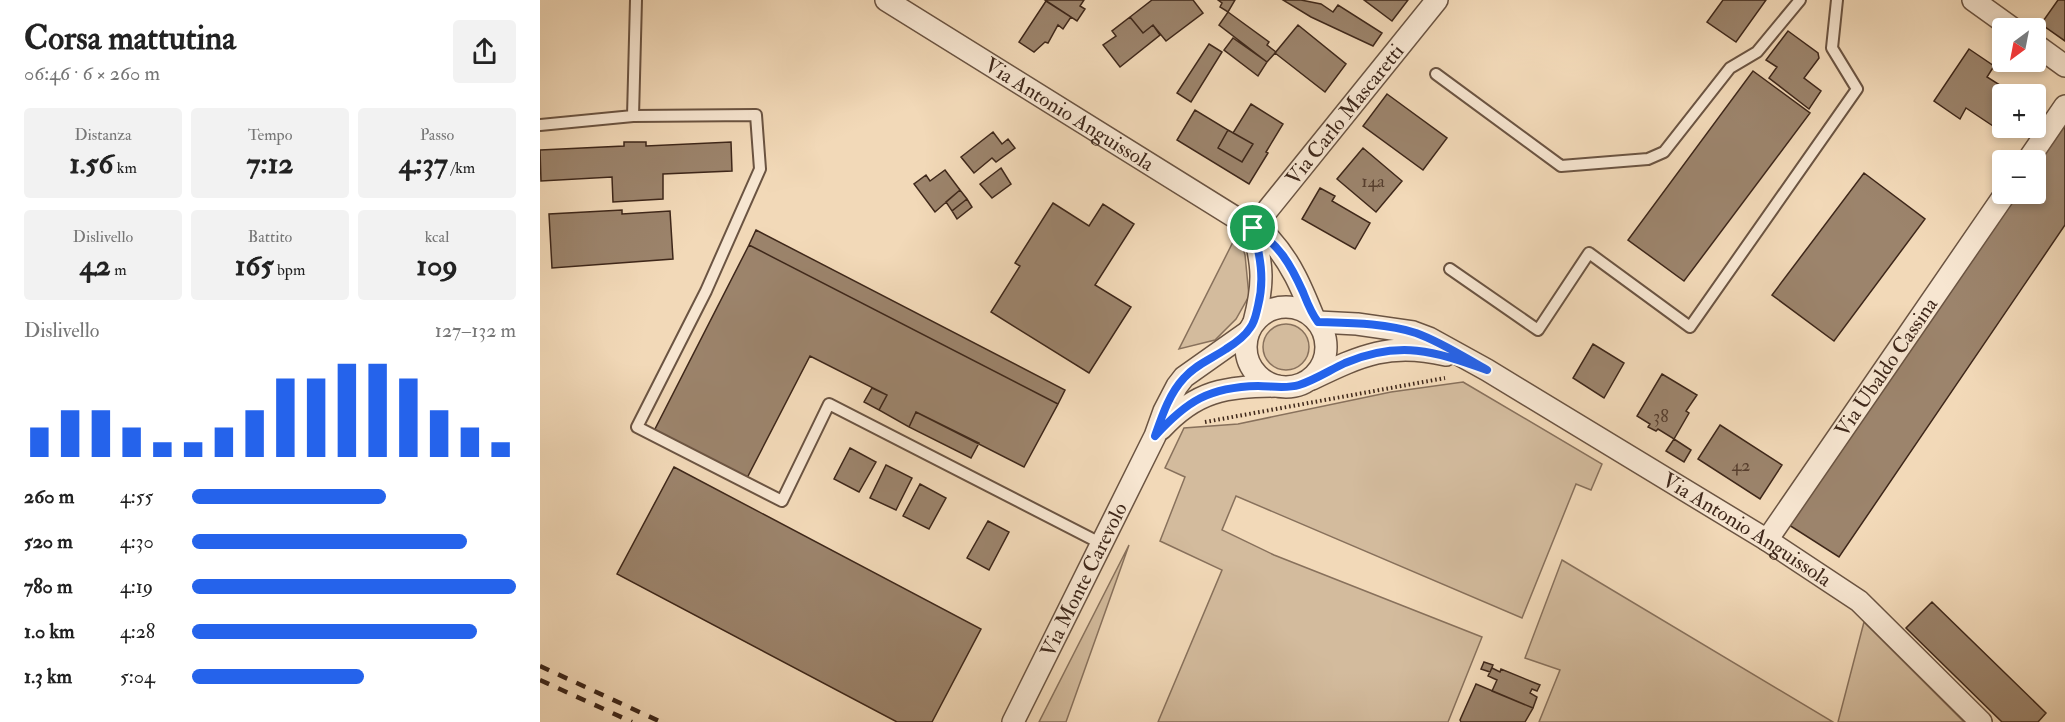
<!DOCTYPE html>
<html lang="it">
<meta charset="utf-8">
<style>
:root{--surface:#fff;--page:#f2f2f2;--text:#222;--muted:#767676;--accent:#2563eb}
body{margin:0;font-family:"IM FELL Double Pica",serif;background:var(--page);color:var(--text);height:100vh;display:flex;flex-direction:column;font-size:22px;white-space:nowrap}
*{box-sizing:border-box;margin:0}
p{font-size:20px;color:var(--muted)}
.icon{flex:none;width:33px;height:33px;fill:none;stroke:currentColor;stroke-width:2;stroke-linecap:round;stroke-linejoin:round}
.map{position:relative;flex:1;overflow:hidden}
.side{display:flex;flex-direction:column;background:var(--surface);width:540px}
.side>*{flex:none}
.needle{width:39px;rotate:212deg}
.controls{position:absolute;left:1452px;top:18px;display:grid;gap:12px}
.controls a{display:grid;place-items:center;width:54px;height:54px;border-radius:6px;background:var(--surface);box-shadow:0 3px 9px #0003;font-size:30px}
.pin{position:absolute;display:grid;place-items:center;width:51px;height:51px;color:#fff;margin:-26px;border:3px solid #fff;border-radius:50%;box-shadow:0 2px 6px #0007}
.round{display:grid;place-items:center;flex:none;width:63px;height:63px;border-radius:6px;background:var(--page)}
.overview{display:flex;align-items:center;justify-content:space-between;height:102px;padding:0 24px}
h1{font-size:33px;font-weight:800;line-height:45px}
.metrics{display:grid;grid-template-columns:repeat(3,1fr);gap:9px;height:102px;padding:6px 24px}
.metrics div{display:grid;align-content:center;border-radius:6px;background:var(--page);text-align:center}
.metrics b{font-size:30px;font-weight:800}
.metrics small{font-size:16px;font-weight:400}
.metrics p{font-size:16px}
.chart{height:168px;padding:12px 24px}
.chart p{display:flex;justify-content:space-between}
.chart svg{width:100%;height:108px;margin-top:6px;stroke:var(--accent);stroke-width:6}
ul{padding:0 24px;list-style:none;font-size:20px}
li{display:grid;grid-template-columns:96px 72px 1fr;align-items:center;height:45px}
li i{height:15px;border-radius:8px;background:var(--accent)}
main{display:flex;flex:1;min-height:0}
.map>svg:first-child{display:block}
.green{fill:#d3bb9d;stroke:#88715c;stroke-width:1.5}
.building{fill:#9c846c;stroke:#3e271a;stroke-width:1.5}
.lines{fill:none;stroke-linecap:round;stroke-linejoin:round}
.service-casing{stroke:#6b5442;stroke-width:14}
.minor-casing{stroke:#6b5442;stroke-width:24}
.path{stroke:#3e271a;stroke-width:4;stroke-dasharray:1.5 3;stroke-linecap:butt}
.service{stroke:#f7e6d1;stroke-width:10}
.minor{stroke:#f7e6d1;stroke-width:21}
.rail{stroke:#3e271a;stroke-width:4.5;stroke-dasharray:10 10;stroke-linecap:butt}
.route-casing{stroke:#fff;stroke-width:12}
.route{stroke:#2563eb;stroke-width:8}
.labels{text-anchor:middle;stroke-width:4.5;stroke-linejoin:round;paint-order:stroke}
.number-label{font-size:18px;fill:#563e2e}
.street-label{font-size:21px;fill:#3e271a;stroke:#f7e6d1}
</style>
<main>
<section class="side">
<div class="overview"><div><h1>Corsa mattutina</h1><p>06:46 · 6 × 260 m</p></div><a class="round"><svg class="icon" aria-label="share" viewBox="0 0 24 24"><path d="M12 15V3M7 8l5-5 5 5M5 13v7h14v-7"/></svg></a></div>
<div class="metrics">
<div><p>Distanza</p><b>1.56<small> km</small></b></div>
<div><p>Tempo</p><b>7:12</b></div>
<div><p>Passo</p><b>4:37<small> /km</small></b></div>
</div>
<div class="metrics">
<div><p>Dislivello</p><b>42<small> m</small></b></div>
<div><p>Battito</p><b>165<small> bpm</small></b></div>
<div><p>kcal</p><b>109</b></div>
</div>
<div class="chart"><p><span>Dislivello</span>127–132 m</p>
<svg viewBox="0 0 160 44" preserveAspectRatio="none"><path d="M5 44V32M15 44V25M25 44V25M35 44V32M45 44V38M55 44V38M65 44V32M75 44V25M85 44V12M95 44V12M105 44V6M115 44V6M125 44V12M135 44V25M145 44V32M155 44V38"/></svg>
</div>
<ul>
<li><b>260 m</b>4:55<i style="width:60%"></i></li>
<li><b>520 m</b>4:30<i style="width:85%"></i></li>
<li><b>780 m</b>4:19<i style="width:100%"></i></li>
<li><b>1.0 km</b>4:28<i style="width:88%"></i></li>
<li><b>1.3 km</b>5:04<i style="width:53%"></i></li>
</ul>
</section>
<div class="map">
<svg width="1525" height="722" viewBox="0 0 1525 722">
<rect width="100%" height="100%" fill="#f2d9b8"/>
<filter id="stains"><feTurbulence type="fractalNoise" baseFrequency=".00333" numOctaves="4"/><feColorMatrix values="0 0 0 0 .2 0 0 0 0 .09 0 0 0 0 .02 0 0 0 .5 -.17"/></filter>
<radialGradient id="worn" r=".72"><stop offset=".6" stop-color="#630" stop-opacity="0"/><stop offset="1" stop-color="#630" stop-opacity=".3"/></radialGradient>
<path class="green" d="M698,232l7,23 4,41 -13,23 -21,21 -36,9z
M723 347a23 23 0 1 1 46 0a23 23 0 1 1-46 0Z
M923,382l139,82 -11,26 -15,-6 -54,134 -286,-122 -14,34 52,25 208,82 -34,85h-290l64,-152 -62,-29 25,-64 -20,-9 19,-40 54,-4 153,-32z
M589,545l-63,177h-27z
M1022,560l271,162h-294l21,-52 -35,-12z
M1324,622l100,100h-126z"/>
<path class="building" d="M505,0h39l-4,6 5,3 -8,12z
M612,0h41l10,13 -37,28 -13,-16 -10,8 -13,-16z
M678,0h17l-7,12 -8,-5 2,-4z
M743,0h18l20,4 12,8 5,-7 44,28 -9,13 -62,-29z
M824,0h44l-16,21z
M1183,0h43l-30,42 -29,-20z
M1518,0h7v41l-24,-17z
M506,1l25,16 -8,12 -5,-4 -10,18 -3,-1 -11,10 -15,-10z
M688,12l41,30 -2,3 9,7 -9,10 -48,-37z
M590,17l13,16 10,-8 7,10 -40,32 -17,-22 13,-9 -4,-5z
M758,25l48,39 -21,28 -50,-39z
M1248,31l30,22 1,5 -15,20 17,13 -12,18 -40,-31 8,-11 -11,-7z
M693,38l34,24 -9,14 -34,-26z
M669,44l13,8 -31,50 -14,-9z
M1429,49l25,17 -7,11 27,17h-12v34h2l-2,4 -36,-24 -6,11 -26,-18z
M1213,71l57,42 -126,168 -56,-41z
M847,94l60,44 -24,32 -60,-44z
M711,104l32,20 -17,28 2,1 -19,31 -72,-44 18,-30 33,20 -10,18 24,14 11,-18 -20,-11z
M1525,116v109l-226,332 -50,-32 224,-331h23v-34z
M688,130l25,14 -11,18 -24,-14z
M453,132l9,12 6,-5 7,9 -19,14 -4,-4 -18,15 -13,-16z
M84,142h22v4l85,-4 1,29 -69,3v25l-50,3 -1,-25 -71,4 -1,-31 84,-4z
M823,148l39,33 -26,31 -39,-33z
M461,168l10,16 -19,14 -12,-14z
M405,170l15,20 -25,22 -21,-28 12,-9 4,6z
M1324,173l61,46 -91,122 -62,-46z
M780,188l15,8 -3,5 38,22 -15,26 -53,-30z
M420,190l7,9 -15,12 -6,-9z
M427,199l5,8 -15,12 -5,-8z
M513,203l36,23 14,-22 31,20 -39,61 36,22 -42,66 -98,-61 29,-46 -5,-3z
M82,210v4l48,-3 3,48 -121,9 -3,-54z
M216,230l309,160 -7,14 -309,-159z
M209,245l309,159 -34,63 -108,-55 -7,15 -30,-17 8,-15 -77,-39 -63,122 -93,-47z
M1053,344l31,19 -20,35 -31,-20z
M1122,374l35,21 -11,16 3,2 -15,26 -16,-10 -2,2 -8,-4 2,-3 -13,-8z
M332,388l15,7 -8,15 -15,-8z
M376,412l63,31 -8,15 -62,-31z
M1180,425l62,40 -22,34 -62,-40z
M1134,439l17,11 -7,12 -18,-11z
M310,448l26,14 -17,30 -25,-13z
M346,465l26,13 -16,32 -26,-12z
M134,467l307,162 -49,93h-35l-280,-148z
M380,484l26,14 -17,31 -26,-13z
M448,521l21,11 -20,38 -22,-12z
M1392,602l114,111 -8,9h-36l-96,-94z
M944,662l9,3 -3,7 -9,-3z
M952,668l8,4 1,-3 39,16 -3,6 -5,-2 -2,4 7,4 -4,11 -41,-17 5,-11 -9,-4z
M936,684l57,24 -8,14h-64l-1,-2z"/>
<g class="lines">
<g class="service-casing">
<path id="service" d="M896,74l125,92 87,-7 16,-7 66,-84 27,-16 43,-52
M93,116l123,-1 4,54 -54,122 -69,136 145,74 47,-97 273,140
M0,125l93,-9 3,-116
M910,269l88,61 51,-77 101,74 167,-238 -25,-41 5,-48"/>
</g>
<g class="minor-casing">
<g id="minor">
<path id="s1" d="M346,0l384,239c21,23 32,50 43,77"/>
<path d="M1433,0l39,28"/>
<path d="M1496,45l29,21"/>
<path d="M1488,160l37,-54"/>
<path id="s2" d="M713,228l184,-228"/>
<path d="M713,228c10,39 11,55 1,94"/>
<circle cx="746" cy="347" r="40"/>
<path id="s3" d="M778,322l39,2 56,8 16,6 58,32 280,170 92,61 122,121"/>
<path d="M772,379c50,-24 78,-37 134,-24"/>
<path d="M621,429c36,-39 64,-42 115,-43"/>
<path id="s4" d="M1227,540l238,-346"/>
<path id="s5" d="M473,722l142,-286 9,-25 13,-25 7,-9 65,-46"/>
</g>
</g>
<path class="path" d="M665,422l240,-44"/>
<use href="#service" class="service"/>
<use href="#minor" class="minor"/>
<path class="rail" d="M0,666l121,56
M0,680l92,42"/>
</g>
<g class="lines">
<g class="route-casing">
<path id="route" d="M713,228c26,17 37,35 50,64 4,10 8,21 15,30 32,1 67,1 98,11 25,9 48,24 71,37 -53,-19 -87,-30 -142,-7 -15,7 -30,17 -46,22 -13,4 -28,1 -41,1 -49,1 -71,15 -103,50 7,-20 14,-42 29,-58 11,-13 27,-19 42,-29 8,-5 19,-13 24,-21 5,-6 6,-14 8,-22 7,-27 2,-51 -5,-78z"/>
</g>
<use href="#route" class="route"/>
</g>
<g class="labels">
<g class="number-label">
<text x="833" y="187">14a</text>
<text x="1121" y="422">38</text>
<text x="1201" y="471">42</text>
</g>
<g class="street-label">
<text dy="7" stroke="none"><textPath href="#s1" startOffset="216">Via Antonio Anguissola</textPath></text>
<text dy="7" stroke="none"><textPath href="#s2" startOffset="146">Via Carlo Mascaretti</textPath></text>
<text dy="7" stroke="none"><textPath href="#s4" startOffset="210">Via Ubaldo Cassina</textPath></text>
<text dy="7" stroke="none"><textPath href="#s3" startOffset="484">Via Antonio Anguissola</textPath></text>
<text dy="7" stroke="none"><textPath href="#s5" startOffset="159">Via Monte Carevolo</textPath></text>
</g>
</g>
<rect width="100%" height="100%" filter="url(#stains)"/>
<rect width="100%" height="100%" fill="url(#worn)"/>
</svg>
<div class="controls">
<a><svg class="needle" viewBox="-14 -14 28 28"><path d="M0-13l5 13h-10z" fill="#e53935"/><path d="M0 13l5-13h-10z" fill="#767676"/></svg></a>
<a>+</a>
<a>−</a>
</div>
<div class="pin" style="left:713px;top:228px;background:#1e9e55"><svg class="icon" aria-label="arrive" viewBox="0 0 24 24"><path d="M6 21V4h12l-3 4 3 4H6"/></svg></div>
</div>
</main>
